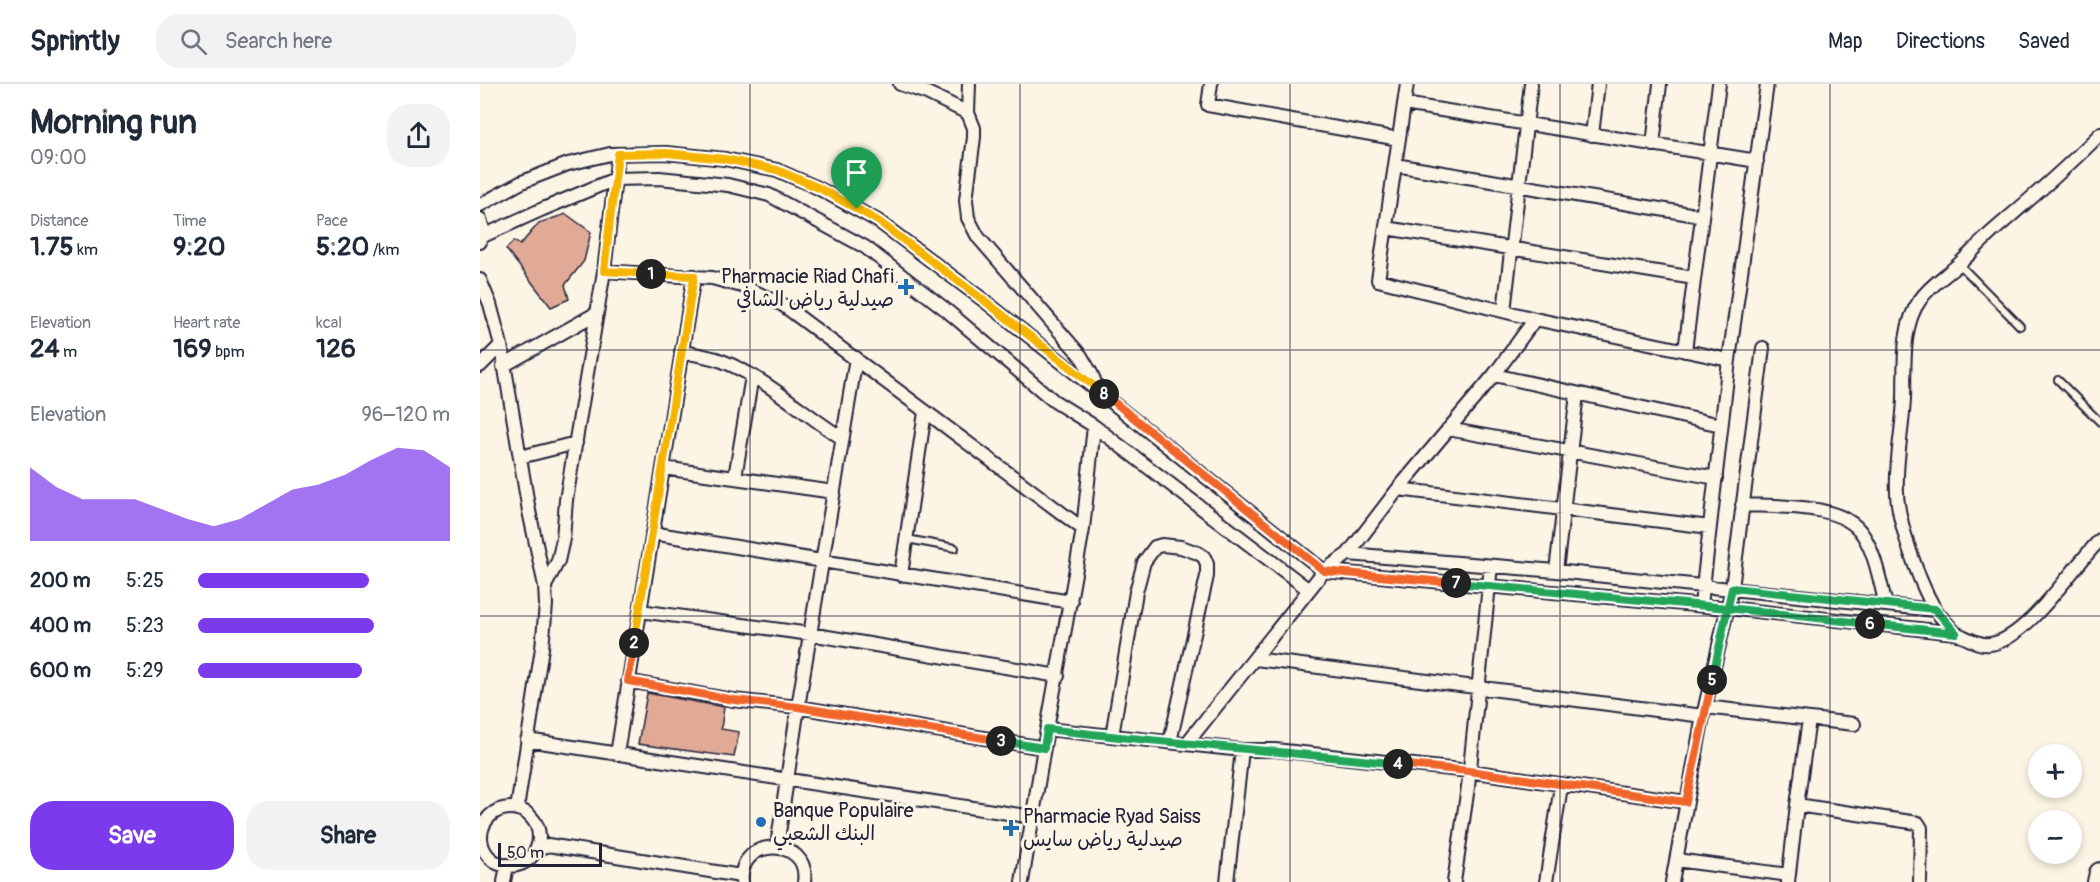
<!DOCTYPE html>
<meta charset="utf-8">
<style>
:root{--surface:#fff;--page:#f2f2f3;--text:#1f2937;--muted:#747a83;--line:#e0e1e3;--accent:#7c3aed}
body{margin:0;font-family:Pangolin,"Playpen Sans Arabic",sans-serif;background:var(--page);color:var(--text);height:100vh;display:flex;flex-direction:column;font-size:22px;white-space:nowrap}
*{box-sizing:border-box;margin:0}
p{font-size:20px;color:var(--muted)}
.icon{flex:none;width:33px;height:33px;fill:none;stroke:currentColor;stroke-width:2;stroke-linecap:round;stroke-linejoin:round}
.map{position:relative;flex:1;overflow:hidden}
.drawer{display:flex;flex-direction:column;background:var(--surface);width:480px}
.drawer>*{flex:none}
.buttons{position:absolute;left:1548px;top:660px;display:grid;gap:12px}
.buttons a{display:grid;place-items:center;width:54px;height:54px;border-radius:50%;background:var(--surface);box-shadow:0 3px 9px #0003;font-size:30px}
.scale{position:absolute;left:18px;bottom:15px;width:104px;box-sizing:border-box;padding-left:6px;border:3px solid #22223b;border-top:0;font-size:16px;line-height:21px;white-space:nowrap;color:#22223b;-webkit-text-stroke:4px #fcf5e5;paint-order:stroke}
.pin{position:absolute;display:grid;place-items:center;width:51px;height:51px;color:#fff;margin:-62px -26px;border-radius:50% 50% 50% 0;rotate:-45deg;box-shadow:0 0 6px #0007}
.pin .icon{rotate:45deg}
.km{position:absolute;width:30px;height:30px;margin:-15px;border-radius:50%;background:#222;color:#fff;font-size:16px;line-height:30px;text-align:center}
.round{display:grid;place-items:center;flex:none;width:63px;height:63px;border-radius:24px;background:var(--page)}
.head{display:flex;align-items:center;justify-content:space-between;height:102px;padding:0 30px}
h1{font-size:33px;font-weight:700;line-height:45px}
.figures{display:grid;grid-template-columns:repeat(3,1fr);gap:9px;height:102px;padding:6px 30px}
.figures div{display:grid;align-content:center}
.figures b{font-size:26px;font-weight:700}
.figures small{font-size:16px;font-weight:400}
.figures p{font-size:16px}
.chart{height:168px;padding:12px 30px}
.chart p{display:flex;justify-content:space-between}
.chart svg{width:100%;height:108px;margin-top:6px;fill:var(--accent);opacity:.7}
.action{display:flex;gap:12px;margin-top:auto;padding:12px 30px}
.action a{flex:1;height:69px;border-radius:24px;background:var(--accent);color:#fff;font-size:24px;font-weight:700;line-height:69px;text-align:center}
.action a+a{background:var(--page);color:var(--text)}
ul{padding:0 30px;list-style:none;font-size:20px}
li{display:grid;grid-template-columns:96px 72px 1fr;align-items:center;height:45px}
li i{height:15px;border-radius:8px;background:var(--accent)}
header{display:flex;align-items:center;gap:36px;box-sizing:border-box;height:84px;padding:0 30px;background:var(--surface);border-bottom:2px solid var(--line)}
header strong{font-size:28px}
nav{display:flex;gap:33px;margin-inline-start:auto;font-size:21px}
.search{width:420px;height:54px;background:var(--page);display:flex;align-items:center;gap:15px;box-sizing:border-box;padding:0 21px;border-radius:24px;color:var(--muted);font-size:22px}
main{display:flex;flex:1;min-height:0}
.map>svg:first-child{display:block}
.building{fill:#e0aa96;stroke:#22223b;stroke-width:1.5}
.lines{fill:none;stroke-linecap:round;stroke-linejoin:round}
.service-casing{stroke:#22223b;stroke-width:10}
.minor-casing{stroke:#22223b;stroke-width:16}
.primary-casing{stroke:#22223b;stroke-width:24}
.service{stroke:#fcf5e5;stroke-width:6}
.minor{stroke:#fcf5e5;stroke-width:12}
.primary{stroke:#fcf5e5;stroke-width:20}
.split-1-casing{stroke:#fff;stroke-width:12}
.split-2-casing{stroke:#fff;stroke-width:12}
.split-3-casing{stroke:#fff;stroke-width:12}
.split-4-casing{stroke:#fff;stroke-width:12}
.split-5-casing{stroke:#fff;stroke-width:12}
.split-6-casing{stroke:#fff;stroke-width:12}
.split-7-casing{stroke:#fff;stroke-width:12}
.split-8-casing{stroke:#fff;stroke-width:12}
.split-9-casing{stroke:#fff;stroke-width:12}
.split-1{stroke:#f5b400;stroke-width:8}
.split-2{stroke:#f5b400;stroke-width:8}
.split-3{stroke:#f0652b;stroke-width:8}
.split-4{stroke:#22a559;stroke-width:8}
.split-5{stroke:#f0652b;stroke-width:8}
.split-6{stroke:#22a559;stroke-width:8}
.split-7{stroke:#22a559;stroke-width:8}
.split-8{stroke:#f0652b;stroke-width:8}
.split-9{stroke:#f5b400;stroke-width:8}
.grid{fill:none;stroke:#22223b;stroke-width:1.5;stroke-opacity:0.55}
.poi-dot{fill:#1f6fb2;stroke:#fcf5e5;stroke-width:2}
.labels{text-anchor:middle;stroke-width:6;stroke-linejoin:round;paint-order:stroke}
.poi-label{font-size:20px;fill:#22223b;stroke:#fcf5e5;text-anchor:start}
</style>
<header>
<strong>Sprintly</strong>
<div class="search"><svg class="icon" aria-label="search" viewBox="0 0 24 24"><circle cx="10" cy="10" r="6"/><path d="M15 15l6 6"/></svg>Search here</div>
<nav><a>Map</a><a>Directions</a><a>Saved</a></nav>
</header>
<main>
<section class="drawer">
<div class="head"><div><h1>Morning run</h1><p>09:00</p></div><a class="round"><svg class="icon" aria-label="share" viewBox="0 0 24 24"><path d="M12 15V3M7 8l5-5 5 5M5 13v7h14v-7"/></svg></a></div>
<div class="figures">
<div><p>Distance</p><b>1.75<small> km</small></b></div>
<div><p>Time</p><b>9:20</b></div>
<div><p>Pace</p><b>5:20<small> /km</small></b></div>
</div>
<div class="figures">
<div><p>Elevation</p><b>24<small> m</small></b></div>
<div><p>Heart rate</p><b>169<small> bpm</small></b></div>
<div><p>kcal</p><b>126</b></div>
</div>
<div class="chart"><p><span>Elevation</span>96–120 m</p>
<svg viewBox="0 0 160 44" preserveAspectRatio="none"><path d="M0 44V14L10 22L20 27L30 27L40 27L50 31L60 35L70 38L80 35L90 29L100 23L110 21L120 17L130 11L140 6L150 7L160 14V44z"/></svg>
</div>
<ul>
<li><b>200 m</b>5:25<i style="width:68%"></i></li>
<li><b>400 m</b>5:23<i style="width:70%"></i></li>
<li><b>600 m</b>5:29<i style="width:65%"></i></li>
</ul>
<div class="action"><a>Save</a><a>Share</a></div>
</section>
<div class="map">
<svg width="1620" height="798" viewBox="0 0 1620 798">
<rect width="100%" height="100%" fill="#fcf5e5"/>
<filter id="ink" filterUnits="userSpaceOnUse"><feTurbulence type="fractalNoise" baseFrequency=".0167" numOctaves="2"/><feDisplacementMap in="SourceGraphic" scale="12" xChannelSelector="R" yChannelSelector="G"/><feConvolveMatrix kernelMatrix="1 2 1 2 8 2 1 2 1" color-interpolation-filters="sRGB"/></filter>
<g filter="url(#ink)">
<path class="building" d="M86,130l25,18 -7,29 -19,24 4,14 -18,8 -45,-58 8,-8 6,4 19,-22z
M167,609l77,14 -3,22 18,3 -5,25 -96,-13z"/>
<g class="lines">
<g class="service-casing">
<path id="service" d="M1479,180l61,62
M1578,296l42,42
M427,455l48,9"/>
</g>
<g class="minor-casing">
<path id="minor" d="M420,0l27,9 41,20
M489,0l-1,29 6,15v9l-8,63 2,18 10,19 103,119 10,17 7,17
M731,0l-3,21 191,34
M927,0l-29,196 157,39 194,41
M924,20l353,57
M1112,51l6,-51
M1173,61l7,-61
M915,81l307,51
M0,121l42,-23 46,-18 42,-10 56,-1 59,6 52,11 41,18 60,33 108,81 338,269 404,37 227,25c11,4 24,13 35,11 37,-4 83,-78 110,-104
M0,135l3,10 -3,13
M906,144l308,50
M3,152l60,-27 72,-30 44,-1 69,7 41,10 96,52 80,62 109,92 40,25 215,164
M124,187l108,7 30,8 41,19 300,224
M0,196l10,24 11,41 28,166 16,75 1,19 -4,43 -25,161
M1024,227l27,-227
M1205,267l34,-267
M201,268c14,2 28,4 41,9 44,17 80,52 120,77
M0,282l21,-21
M23,282l94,-53
M1014,291l227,50
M968,345l268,49
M40,373l56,-14
M183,384l171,24
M255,393l17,-101
M918,405l312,38
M1262,421c34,2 101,-3 121,30 13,20 17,48 23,70
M172,449l419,69
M868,470l208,17 379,39
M1076,487l21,-177
M421,491l24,-163
M65,502l13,-25 5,-22 3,-39 38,-229 14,-117
M1221,521l28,-245 38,-276
M160,527l170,23 248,42
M1475,549c-6,-8 -15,-16 -20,-24 -16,-26 -37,-87 -38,-116 -2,-32 6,-64 7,-95 1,-31 -3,-72 16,-98 10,-15 26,-24 40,-37 11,-10 21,-21 32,-31 37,-32 74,-63 108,-98
M775,575l448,57
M148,597l105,19 65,7 246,41
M1225,623l149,17
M567,645l195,21h33l194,21 217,31
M632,652l24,-144 8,-30 11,-15 7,-2 19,2 17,6 6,4 3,7v12l-37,166
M47,656l506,77
M707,659l137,-172 24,-17 50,-65 96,-114 41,-56
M137,670l77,-478
M1317,721l121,18 3,5 -1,54
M1 753a29 29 0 1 1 58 0a29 29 0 1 1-58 0Z
M297,762l21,-139 58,-349
M55,767l13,-6 193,31
M1196,776l113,15
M24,798l3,-17
M262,798c-5,-46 69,-46 62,0
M542,798l25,-153 36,-200 11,-103
M747,798l15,-132
M974,798l14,-95 23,-221
M1066,798l15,-96
M1192,798l31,-166 29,-128 31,-240
M1308,798l9,-77 12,-86"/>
</g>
<g class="primary-casing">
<path id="primary" d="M1618,798l2,-9"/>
</g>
<use href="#service" class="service"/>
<use href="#minor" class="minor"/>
<use href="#primary" class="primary"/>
</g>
</g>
<g class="lines" filter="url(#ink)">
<g class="split-1-casing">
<path id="split-1" d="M171,190l-47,-3 14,-117 48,-1 59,6 52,11 42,18 38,21"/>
</g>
<g class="split-2-casing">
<path id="split-2" d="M154,559l60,-367 -43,-2"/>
</g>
<g class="split-3-casing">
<path id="split-3" d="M154,559l-6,38 106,19 64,7 203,34"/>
</g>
<g class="split-4-casing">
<path id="split-4" d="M521,657l43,7 3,-19c117,14 234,22 351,35"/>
</g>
<g class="split-5-casing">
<path id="split-5" d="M918,680l71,7 217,31 26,-122"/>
</g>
<g class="split-6-casing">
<path id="split-6" d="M1232,596l20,-92 203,21 21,24 -86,-9"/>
</g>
<g class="split-7-casing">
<path id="split-7" d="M976,499l272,25 142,16"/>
</g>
<g class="split-8-casing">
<path id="split-8" d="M624,310l220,177 132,12"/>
</g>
<g class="split-9-casing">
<path id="split-9" d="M377,125l21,12 108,81 118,92"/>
</g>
<use href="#split-1" class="split-1"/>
<use href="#split-2" class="split-2"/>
<use href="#split-3" class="split-3"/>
<use href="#split-4" class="split-4"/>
<use href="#split-5" class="split-5"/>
<use href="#split-6" class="split-6"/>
<use href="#split-7" class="split-7"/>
<use href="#split-8" class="split-8"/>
<use href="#split-9" class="split-9"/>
</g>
<path class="grid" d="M270,0v798M540,0v798M810,0v798M1080,0v798M1350,0v798M0,266h1620M0,532h1620"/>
<g class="poi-dot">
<path d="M423 194h6v6h6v6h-6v6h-6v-6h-6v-6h6z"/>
<circle cx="281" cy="738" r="6"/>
<path d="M528 735h6v6h6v6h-6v6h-6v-6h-6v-6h6z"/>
</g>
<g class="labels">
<g class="poi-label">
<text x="414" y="199" text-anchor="end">Pharmacie Riad Chafi<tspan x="414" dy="23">صيدلية رياض الشافي</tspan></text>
<text x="293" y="733">Banque Populaire<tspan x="293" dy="23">البنك الشعبي</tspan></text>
<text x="543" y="739">Pharmacie Ryad Saiss<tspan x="543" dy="23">صيدلية رياض سايس</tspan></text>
</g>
</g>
</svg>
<div class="buttons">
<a>+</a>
<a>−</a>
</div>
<div class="scale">50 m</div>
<div class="pin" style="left:377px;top:125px;background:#1e9e55"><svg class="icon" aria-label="arrive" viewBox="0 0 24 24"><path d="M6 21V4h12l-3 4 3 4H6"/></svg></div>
<b class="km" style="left:171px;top:190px">1</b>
<b class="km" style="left:154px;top:559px">2</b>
<b class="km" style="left:521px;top:657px">3</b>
<b class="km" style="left:918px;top:680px">4</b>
<b class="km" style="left:1232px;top:596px">5</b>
<b class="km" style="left:1390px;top:540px">6</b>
<b class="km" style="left:976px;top:499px">7</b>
<b class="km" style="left:624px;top:310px">8</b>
</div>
</main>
